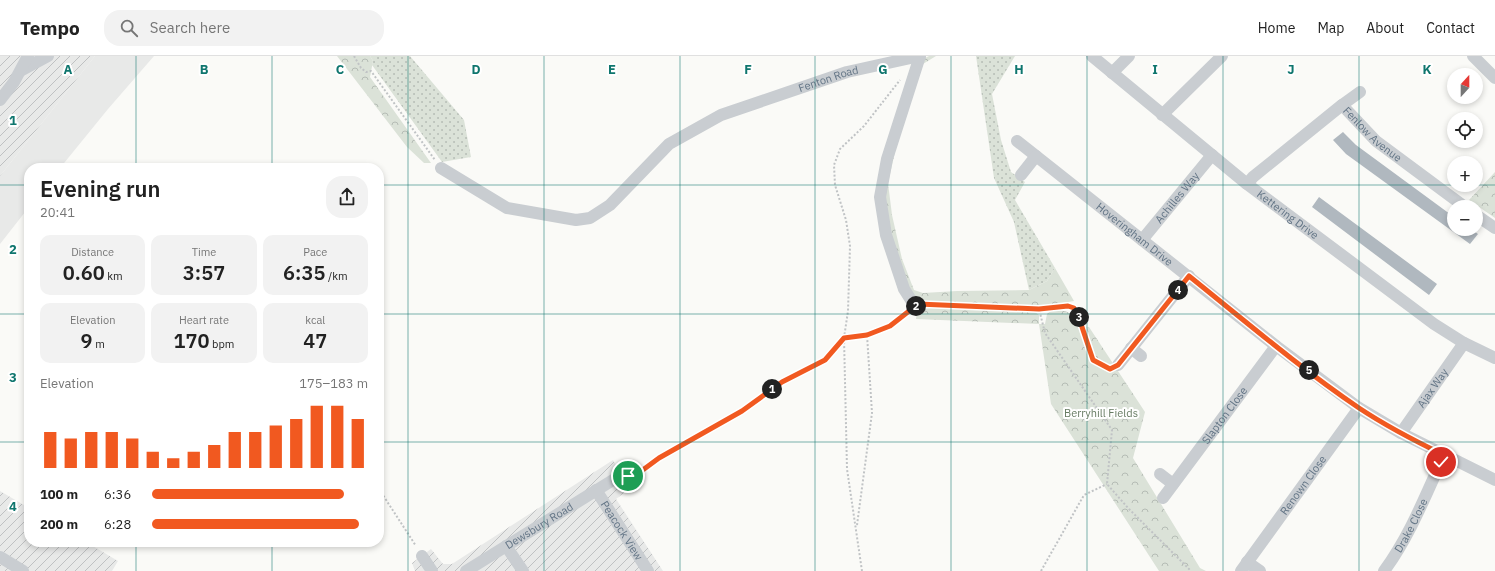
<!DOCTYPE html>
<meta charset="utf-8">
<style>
:root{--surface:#fff;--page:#f2f2f2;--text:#222;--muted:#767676;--line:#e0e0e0;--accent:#f15920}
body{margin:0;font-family:"IBM Plex Sans",sans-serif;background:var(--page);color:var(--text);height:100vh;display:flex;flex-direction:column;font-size:15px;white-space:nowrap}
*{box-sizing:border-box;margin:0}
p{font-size:13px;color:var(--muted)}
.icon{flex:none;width:22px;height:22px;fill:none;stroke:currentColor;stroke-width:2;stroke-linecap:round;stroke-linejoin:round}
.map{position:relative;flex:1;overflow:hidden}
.panel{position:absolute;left:24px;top:107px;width:360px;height:384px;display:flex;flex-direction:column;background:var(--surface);border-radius:16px;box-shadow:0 2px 6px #0003}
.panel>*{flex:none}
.needle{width:26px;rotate:21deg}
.buttons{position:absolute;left:1447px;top:12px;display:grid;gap:8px}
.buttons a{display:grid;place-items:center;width:36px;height:36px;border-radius:50%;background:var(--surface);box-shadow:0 2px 6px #0003;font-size:20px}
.pin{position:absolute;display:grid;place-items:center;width:34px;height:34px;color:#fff;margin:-17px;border:2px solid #fff;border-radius:50%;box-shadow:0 1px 4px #0007}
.km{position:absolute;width:20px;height:20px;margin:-10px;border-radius:50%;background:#222;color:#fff;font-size:11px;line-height:20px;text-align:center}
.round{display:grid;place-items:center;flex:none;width:42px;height:42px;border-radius:16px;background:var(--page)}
.headline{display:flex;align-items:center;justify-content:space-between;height:68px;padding:0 16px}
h1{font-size:22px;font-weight:600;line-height:30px}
.figures{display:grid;grid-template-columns:repeat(3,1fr);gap:6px;height:68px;padding:4px 16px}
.figures div{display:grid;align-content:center;border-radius:10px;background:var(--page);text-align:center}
.figures b{font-size:20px;font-weight:600}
.figures small{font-size:11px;font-weight:400}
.figures p{font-size:11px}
.chart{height:112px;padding:8px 16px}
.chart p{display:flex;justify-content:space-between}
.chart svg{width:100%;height:72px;margin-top:4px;stroke:var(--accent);stroke-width:6}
ul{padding:0 16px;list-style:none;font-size:13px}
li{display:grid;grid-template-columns:64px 48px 1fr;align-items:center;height:30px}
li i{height:10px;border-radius:5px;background:var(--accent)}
header{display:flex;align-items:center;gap:24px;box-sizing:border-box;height:56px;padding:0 20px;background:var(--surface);border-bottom:1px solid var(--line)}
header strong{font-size:19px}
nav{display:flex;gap:22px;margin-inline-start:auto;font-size:14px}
.search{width:280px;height:36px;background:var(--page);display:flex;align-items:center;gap:10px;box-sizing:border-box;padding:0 14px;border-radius:16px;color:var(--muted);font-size:15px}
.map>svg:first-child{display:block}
.built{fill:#e8e9e8}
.industrial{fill:url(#industrial-furrows)}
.grass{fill:url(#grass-dots)}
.forest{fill:url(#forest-crowns)}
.building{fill:#b0b8bf}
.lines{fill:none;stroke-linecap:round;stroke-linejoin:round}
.path{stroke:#c0c3c5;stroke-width:2;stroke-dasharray:2 2;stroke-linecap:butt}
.minor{stroke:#c9cdd1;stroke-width:12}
.route-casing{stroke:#fff;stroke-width:8}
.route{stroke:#f15920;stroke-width:5}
.grid{fill:none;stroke:#0f766e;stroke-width:1;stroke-opacity:0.55}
.labels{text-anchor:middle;stroke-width:4;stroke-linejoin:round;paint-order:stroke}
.street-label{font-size:11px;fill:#627485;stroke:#fff}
.park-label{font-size:11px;fill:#667b62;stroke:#fff}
.grid-label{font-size:13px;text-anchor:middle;font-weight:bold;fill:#0f766e;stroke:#fff;stroke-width:4;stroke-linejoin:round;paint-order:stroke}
</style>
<header>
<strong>Tempo</strong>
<div class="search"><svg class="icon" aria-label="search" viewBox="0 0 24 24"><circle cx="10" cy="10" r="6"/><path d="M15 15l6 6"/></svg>Search here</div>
<nav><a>Home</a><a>Map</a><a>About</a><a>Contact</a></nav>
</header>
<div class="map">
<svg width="1495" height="515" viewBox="0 0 1495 515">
<defs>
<pattern id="industrial-furrows" width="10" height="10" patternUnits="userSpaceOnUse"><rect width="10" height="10" fill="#e8e9e8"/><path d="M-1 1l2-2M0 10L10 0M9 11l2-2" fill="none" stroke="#bfc1c2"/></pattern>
<pattern id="grass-dots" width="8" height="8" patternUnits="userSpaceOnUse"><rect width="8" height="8" fill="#dbe2d8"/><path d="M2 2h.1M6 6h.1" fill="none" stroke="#b5bcb5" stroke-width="1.8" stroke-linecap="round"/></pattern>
<pattern id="forest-crowns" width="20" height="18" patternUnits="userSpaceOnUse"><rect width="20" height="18" fill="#dbe2d8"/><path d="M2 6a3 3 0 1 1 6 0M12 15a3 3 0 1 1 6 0" fill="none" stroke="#b5bcb5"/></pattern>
</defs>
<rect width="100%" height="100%" fill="#fafaf7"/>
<path class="built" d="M95,0h59l-46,53 -48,59h-31v39l-29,37v-68z"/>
<path class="industrial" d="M0,0h95l-95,120z
M613,404l17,28 -14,11 47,72h-248l-3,-8 19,-14 12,15h9z
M0,435l29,17v34h57l32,19 -6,10h-112z"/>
<path class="grass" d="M370,0h40l54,64 7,37 -29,5 -70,-97 1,-4z
M976,0h39l-23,38 9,46 10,32 14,10 -10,18 40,68 -8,13 -18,9 -15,-68 -20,-44z"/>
<path class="forest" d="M337,0h33l3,5 -3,16 61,86h-7l-17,-16z
M929,0h7l-13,8 -26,79 -9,40 4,32 10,44 12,31 9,3 34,-2 72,-1 18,-9 8,-13 19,33 -23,4 -24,1 -108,-4 -17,-22 -14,-47 -4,-50 37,-123z
M1495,116v46l-26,-18z
M941,251l90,2 8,6v9h6l2,-10 5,-4c14,0 22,2 27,16l10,1 56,85 -12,46 67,110 6,3h-47l-108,-167 -12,-80 -123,-5 1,-7 3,-3z"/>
<path class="building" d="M1343,76l13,13 98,72v12h17l7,5 -8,10 -124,-90 -13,-14z
M1319,141l118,87 -8,11 -117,-88z"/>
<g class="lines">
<path class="path" d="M354,0l7,12 5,4 5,-1 64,89
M929,249l110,4 6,24 67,97 -5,54 22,25 62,62
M1039,253l29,-3 6,2 5,10 14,42 15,9
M623,422l14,-3 22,-17 83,-47 40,-29 43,-22 19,-22 4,-27 2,-65 -4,-26 -11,-35 -1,-20 6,-16 24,-23 36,-46
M379,433l37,57
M857,469l15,-112 -5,-78
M862,515l-15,-102 -3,-131c30,-4 41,-9 65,-27
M1041,515l43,-76 23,-11"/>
<g class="minor">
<path id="s1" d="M1092,0l155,128 187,140 30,19 31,15"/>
<path d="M1473,0l22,22"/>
<path d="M22,14l26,-14"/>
<path d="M1112,17l17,-17"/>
<path d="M0,44l14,-18 14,-26"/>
<path d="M1342,49l18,-13"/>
<path d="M1162,59l60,-59"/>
<path id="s2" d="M1017,85l259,205 83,62 42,25 94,47"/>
<path id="s3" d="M441,112l66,40 69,12 14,-2 20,-13 59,-61 52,-29 126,-43 73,-16"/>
<path d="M1021,119l15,-19"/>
<path id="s4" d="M1247,128l6,-7 89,-72 34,36 89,66"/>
<path d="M1476,159l19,13"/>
<path id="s5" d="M1142,184l70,-85"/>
<path d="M918,248l-7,-4 -7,-11 -18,-54 -6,-38 7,-38 33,-103"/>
<path d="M1131,292l10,8"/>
<path d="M1118,309l71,-89"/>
<path id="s6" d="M1401,377l63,-90"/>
<path d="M1160,418l13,10"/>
<path id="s7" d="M596,434l52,81"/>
<path id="s8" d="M1163,442l113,-152"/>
<path d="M506,490l17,25"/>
<path d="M422,500l10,15"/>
<path d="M0,501l23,14"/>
<path d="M1247,506l13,9"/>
<path id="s9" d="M466,515l147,-91"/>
<path id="s10" d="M1241,515l118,-163"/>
<path id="s11" d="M1384,515c26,-35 42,-77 60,-116"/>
</g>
</g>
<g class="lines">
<g class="route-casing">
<path id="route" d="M628,420l8,-1 23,-17 83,-47 40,-29 43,-22 19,-22 23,-3 23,-9 28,-22 121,5 29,-3 6,2 5,10 14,42 17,9 8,-4 71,-89c56,45 111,92 170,132 27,18 56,33 85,47l-3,7"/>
</g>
<use href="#route" class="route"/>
</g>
<path class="grid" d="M136,0v112M272,0v112M408,0v515M544,0v515M680,0v515M815,0v515M951,0v515M1087,0v515M1223,0v515M1359,0v515M0,129h29M379,129h1075M1476,129h19M0,258h29M379,258h1116M0,386h29M379,386h1116M136,486v29M272,486v29"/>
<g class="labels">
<g class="street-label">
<text dy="4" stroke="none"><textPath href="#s3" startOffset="443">Fenton Road</textPath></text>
<text dy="4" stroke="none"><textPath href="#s4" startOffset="166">Fenlow Avenue</textPath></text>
<text dy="4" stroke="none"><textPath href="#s5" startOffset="55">Achilles Way</textPath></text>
<text dy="4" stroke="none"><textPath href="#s1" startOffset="252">Kettering Drive</textPath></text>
<text dy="4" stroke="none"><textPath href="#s2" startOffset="150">Hoveringham Drive</textPath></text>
<text dy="4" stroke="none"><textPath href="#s6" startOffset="55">Ajax Way</textPath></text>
<text dy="4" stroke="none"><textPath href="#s8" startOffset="103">Slapton Close</textPath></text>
<text dy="4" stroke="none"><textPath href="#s10" startOffset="106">Renown Close</textPath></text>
<text dy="4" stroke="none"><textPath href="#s11" startOffset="53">Drake Close</textPath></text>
<text dy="4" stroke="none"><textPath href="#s9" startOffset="86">Dewsbury Road</textPath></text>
<text dy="4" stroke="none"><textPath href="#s7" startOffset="48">Peacock View</textPath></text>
</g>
<g class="park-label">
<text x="1101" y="361">Berryhill Fields</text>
</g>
</g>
<g class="grid-label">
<text x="68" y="18">A</text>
<text x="204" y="18">B</text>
<text x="340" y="18">C</text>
<text x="476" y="18">D</text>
<text x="612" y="18">E</text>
<text x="748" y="18">F</text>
<text x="883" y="18">G</text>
<text x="1019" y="18">H</text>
<text x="1155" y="18">I</text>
<text x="1291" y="18">J</text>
<text x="1427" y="18">K</text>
<text x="13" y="69">1</text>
<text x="13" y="198">2</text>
<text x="13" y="326">3</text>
<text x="13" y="455">4</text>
</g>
</svg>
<div class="buttons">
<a><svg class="needle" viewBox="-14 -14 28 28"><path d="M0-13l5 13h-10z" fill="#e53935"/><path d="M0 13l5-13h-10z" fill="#767676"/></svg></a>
<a><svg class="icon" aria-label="locate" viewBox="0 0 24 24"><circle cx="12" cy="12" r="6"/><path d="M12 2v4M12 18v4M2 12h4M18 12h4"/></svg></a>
<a>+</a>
<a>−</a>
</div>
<div class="pin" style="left:628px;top:420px;background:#1e9e55"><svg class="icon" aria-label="arrive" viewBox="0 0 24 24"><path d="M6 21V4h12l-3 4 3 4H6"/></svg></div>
<div class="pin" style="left:1441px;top:406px;background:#d93025"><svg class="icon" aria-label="check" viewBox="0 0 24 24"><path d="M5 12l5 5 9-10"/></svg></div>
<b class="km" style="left:772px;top:333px">1</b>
<b class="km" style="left:916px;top:250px">2</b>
<b class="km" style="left:1079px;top:261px">3</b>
<b class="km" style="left:1178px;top:234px">4</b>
<b class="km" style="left:1309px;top:314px">5</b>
<section class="panel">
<div class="headline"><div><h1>Evening run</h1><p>20:41</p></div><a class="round"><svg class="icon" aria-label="share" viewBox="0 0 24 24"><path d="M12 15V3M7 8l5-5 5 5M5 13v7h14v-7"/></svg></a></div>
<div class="figures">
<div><p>Distance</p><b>0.60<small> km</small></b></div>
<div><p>Time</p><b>3:57</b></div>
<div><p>Pace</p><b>6:35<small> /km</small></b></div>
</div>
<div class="figures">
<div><p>Elevation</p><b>9<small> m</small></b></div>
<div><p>Heart rate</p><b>170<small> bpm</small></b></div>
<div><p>kcal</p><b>47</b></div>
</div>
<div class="chart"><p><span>Elevation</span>175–183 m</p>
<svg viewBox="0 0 160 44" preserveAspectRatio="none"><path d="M5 44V22M15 44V26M25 44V22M35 44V22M45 44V26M55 44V34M65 44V38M75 44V34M85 44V30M95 44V22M105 44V22M115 44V18M125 44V14M135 44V6M145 44V6M155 44V14"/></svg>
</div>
<ul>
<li><b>100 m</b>6:36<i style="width:89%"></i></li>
<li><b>200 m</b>6:28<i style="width:96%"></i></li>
</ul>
</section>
</div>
